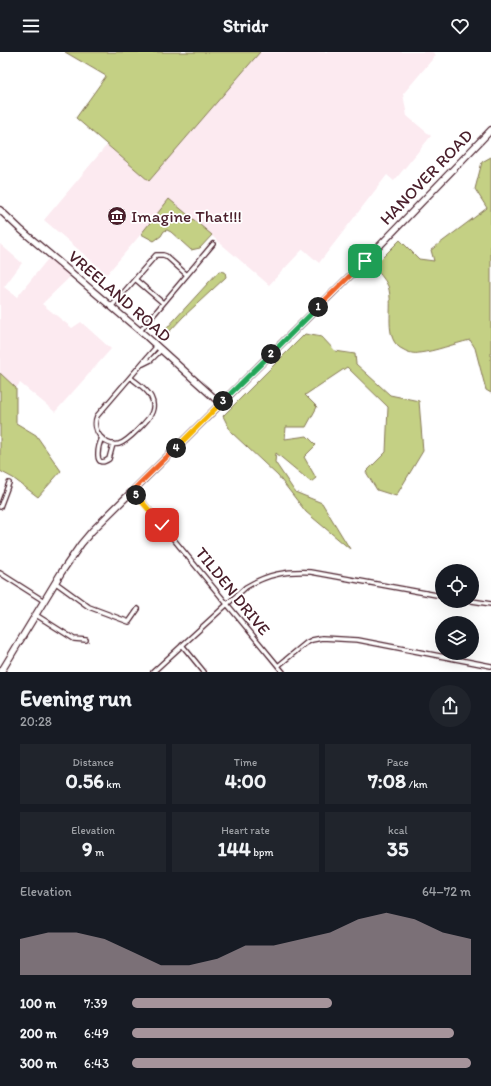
<!DOCTYPE html>
<meta charset="utf-8">
<style>
:root{--surface:#171b24;--page:#20242c;--text:#f1f3f6;--muted:#9ea1a6;--accent:#a6949b}
body{margin:0;font-family:Itim,sans-serif;background:var(--page);color:var(--text);height:100vh;display:flex;flex-direction:column;font-size:15px;white-space:nowrap}
*{box-sizing:border-box;margin:0}
p{font-size:13px;color:var(--muted)}
.icon{flex:none;width:22px;height:22px;fill:none;stroke:currentColor;stroke-width:2;stroke-linecap:round;stroke-linejoin:round}
.map{position:relative;height:620px;overflow:hidden}
.details{display:flex;flex-direction:column;background:var(--surface);flex:1}
.details>*{flex:none}
.controls{position:absolute;left:435px;top:512px;display:grid;gap:8px}
.controls a{display:grid;place-items:center;width:44px;height:44px;border-radius:50%;background:var(--surface);box-shadow:0 4px 16px #0002;font-size:20px}
.pin{position:absolute;display:grid;place-items:center;width:34px;height:34px;color:#fff;margin:-17px;border-radius:8px;box-shadow:0 2px 6px #0006}
.km{position:absolute;width:20px;height:20px;margin:-10px;border-radius:50%;background:#222;color:#fff;font-size:11px;line-height:20px;text-align:center}
.round{display:grid;place-items:center;flex:none;width:42px;height:42px;border-radius:21px;background:var(--page)}
.summary{display:flex;align-items:center;justify-content:space-between;height:68px;padding:0 20px}
h1{font-size:22px;font-weight:700;line-height:30px}
.figures{display:grid;grid-template-columns:repeat(3,1fr);gap:6px;height:68px;padding:4px 20px}
.figures div{display:grid;align-content:center;border-radius:0px;background:var(--page);text-align:center}
.figures b{font-size:20px;font-weight:700}
.figures small{font-size:11px;font-weight:400}
.figures p{font-size:11px}
.chart{height:112px;padding:8px 20px}
.chart p{display:flex;justify-content:space-between}
.chart svg{width:100%;height:72px;margin-top:4px;fill:var(--accent);opacity:.7}
ul{padding:0 20px;list-style:none;font-size:13px}
li{display:grid;grid-template-columns:64px 48px 1fr;align-items:center;height:30px}
li i{height:10px;border-radius:5px;background:var(--accent)}
header{display:flex;justify-content:space-between;align-items:center;height:52px;padding:0 20px;background:var(--surface);font-size:18px;font-weight:700}
.map>svg:first-child{display:block}
.built{fill:#fceaf0}
.green{fill:#c4d084;stroke:#877858}
.lines{fill:none;stroke-linecap:round;stroke-linejoin:round}
.street-casing{stroke:#4a1f2b;stroke-width:6}
.secondary-casing{stroke:#4a1f2b;stroke-width:8}
.street{stroke:#fff;stroke-width:3.5}
.secondary{stroke:#fff;stroke-width:5.5}
.split-1-casing{stroke:#fff;stroke-width:8}
.split-2-casing{stroke:#fff;stroke-width:8}
.split-3-casing{stroke:#fff;stroke-width:8}
.split-4-casing{stroke:#fff;stroke-width:8}
.split-5-casing{stroke:#fff;stroke-width:8}
.split-6-casing{stroke:#fff;stroke-width:8}
.split-1{stroke:#f0652b;stroke-width:5}
.split-2{stroke:#22a559;stroke-width:5}
.split-3{stroke:#22a559;stroke-width:5}
.split-4{stroke:#f5b400;stroke-width:5}
.split-5{stroke:#f0652b;stroke-width:5}
.split-6{stroke:#f5b400;stroke-width:5}
.labels{text-anchor:middle;stroke-width:3.5;stroke-linejoin:round;paint-order:stroke}
.street-label{font-size:17px;fill:#4a1f2b;stroke:#fff}
.poi-label{font-size:17px;fill:#4a1f2b;stroke:#fff;text-anchor:start}
</style>
<header><svg class="icon" aria-label="menu" viewBox="0 0 24 24"><path d="M4 6h16M4 12h16M4 18h16"/></svg>Stridr<svg class="icon" aria-label="heart" viewBox="0 0 24 24"><path d="M12 20l-8-8c-3-5 5-10 8-4 3-6 11-1 8 4z"/></svg></header>
<div class="map">
<svg width="491" height="620" viewBox="0 0 491 620">
<rect width="100%" height="100%" fill="#fff"/>
<filter id="ink" filterUnits="userSpaceOnUse"><feTurbulence type="fractalNoise" baseFrequency=".025" numOctaves="2"/><feDisplacementMap in="SourceGraphic" scale="8" xChannelSelector="R" yChannelSelector="G"/><feConvolveMatrix kernelMatrix="1 2 1 2 8 2 1 2 1" color-interpolation-filters="sRGB"/></filter>
<g filter="url(#ink)">
<path class="built" d="M260,0h172l4,3 -33,39 4,22 24,20 -37,45 -7,-6 -68,88 -16,-14 -34,36 -99,-85 -63,74 -63,-54 63,-75 42,36z
M0,192l22,19 -18,24 13,10 34,-42 21,20 -30,29 30,24 9,-6 30,27 -56,63 -35,-29 -4,5 -16,-15z"/>
<path class="green" d="M65,0h195l-111,129 -73,-63 30,-42z
M491,105v236l-5,-3 -11,-42 -5,-8c-17,4 -34,11 -51,13 -4,1 -10,0 -15,-3 -23,-10 -9,-43 -16,-64 -3,-7 -10,-14 -14,-20l26,-26 19,19 15,2 -3,-11 56,-42 -12,-19 7,-27z
M169,147l43,36 -12,13 -9,2 -20,-18 -4,-2 -3,1 -3,5 -7,5 -13,-7z
M219,219l6,1 1,5 -43,40 -14,15 -3,-3z
M305,282l17,3 13,14 20,3 1,10 34,31 29,6 4,50 -27,45 -19,-6 -11,-18 20,-20 2,-45 -41,-40 -42,28 12,12 -11,20h-20l-1,12 22,-3 9,9 -12,12 12,21 -5,4 -35,-29 -1,9 20,30 27,11 28,46 -44,-37 -28,-36 -47,-44 -8,-16z
M0,321l16,15v35l20,12 25,36 -23,26 -25,-19 -13,-7z"/>
<g class="lines">
<g class="street-casing">
<path id="street" d="M135,227l28,24
M111,255l45,-52h7l3,1 21,19
M140,279l73,-87
M143,312l8,-4 10,-10
M131,326c6,5 16,11 20,19 2,4 3,10 1,15 -2,7 -25,30 -33,32 -15,3 -28,-14 -22,-28l60,-70
M102,386c-4,8 -9,32 7,21l4,-15
M133,438l150,182
M0,455l9,-24
M0,521l44,28
M56,531l33,24 40,15 9,-13
M472,549l19,3
M36,563l38,24 12,1
M182,593l22,27
M278,614l28,-23 6,-3 10,-2 36,2 133,26
M153,620l93,-85c22,-13 39,-16 65,-15l131,24"/>
</g>
<g class="secondary-casing">
<path id="secondary" d="M0,158l20,19 127,108 74,67
M1,620l60,-99 20,-29 11,-13 273,-270 126,-131"/>
</g>
<use href="#street" class="street"/>
<use href="#secondary" class="secondary"/>
</g>
</g>
<g class="lines" filter="url(#ink)">
<g class="split-1-casing">
<path id="split-1" d="M318,255l47,-46"/>
</g>
<g class="split-2-casing">
<path id="split-2" d="M271,302l47,-47"/>
</g>
<g class="split-3-casing">
<path id="split-3" d="M223,349l48,-47"/>
</g>
<g class="split-4-casing">
<path id="split-4" d="M176,396l47,-47"/>
</g>
<g class="split-5-casing">
<path id="split-5" d="M136,443l-3,-5 43,-42"/>
</g>
<g class="split-6-casing">
<path id="split-6" d="M136,443l26,30"/>
</g>
<use href="#split-1" class="split-1"/>
<use href="#split-2" class="split-2"/>
<use href="#split-3" class="split-3"/>
<use href="#split-4" class="split-4"/>
<use href="#split-5" class="split-5"/>
<use href="#split-6" class="split-6"/>
</g>
<defs>
<g id="museum-disc" transform="scale(1)"><circle r="9.5" fill="#4a1f2b" stroke="#fff"/><path d="M0-6L6-3V-2H-6V-3ZM-5-1h2V3h-2ZM-1-1h2V3h-2ZM3-1h2V3H3ZM-6 4H6V6H-6Z" fill="#fff"/></g>
</defs>
<g fill-rule="evenodd">
<use href="#museum-disc" x="117" y="164"/>
</g>
<g class="labels">
<g class="street-label">
<text transform="translate(426 125) rotate(-46)" y="6">HANOVER ROAD</text>
<text transform="translate(120 244) rotate(41)" y="6">VREELAND ROAD</text>
<text transform="translate(233 539) rotate(51)" y="6">TILDEN DRIVE</text>
</g>
<g class="poi-label">
<text x="131" y="170">Imagine That!!!</text>
</g>
</g>
</svg>
<div class="controls">
<a><svg class="icon" aria-label="locate" viewBox="0 0 24 24"><circle cx="12" cy="12" r="6"/><path d="M12 2v4M12 18v4M2 12h4M18 12h4"/></svg></a>
<a><svg class="icon" aria-label="layers" viewBox="0 0 24 24"><path d="M12 4l9 5-9 5-9-5zM3 14l9 5 9-5"/></svg></a>
</div>
<div class="pin" style="left:365px;top:209px;background:#1e9e55"><svg class="icon" aria-label="arrive" viewBox="0 0 24 24"><path d="M6 21V4h12l-3 4 3 4H6"/></svg></div>
<div class="pin" style="left:162px;top:473px;background:#d93025"><svg class="icon" aria-label="check" viewBox="0 0 24 24"><path d="M5 12l5 5 9-10"/></svg></div>
<b class="km" style="left:318px;top:255px">1</b>
<b class="km" style="left:271px;top:302px">2</b>
<b class="km" style="left:223px;top:349px">3</b>
<b class="km" style="left:176px;top:396px">4</b>
<b class="km" style="left:136px;top:443px">5</b>
</div>
<section class="details">
<div class="summary"><div><h1>Evening run</h1><p>20:28</p></div><a class="round"><svg class="icon" aria-label="share" viewBox="0 0 24 24"><path d="M12 15V3M7 8l5-5 5 5M5 13v7h14v-7"/></svg></a></div>
<div class="figures">
<div><p>Distance</p><b>0.56<small> km</small></b></div>
<div><p>Time</p><b>4:00</b></div>
<div><p>Pace</p><b>7:08<small> /km</small></b></div>
</div>
<div class="figures">
<div><p>Elevation</p><b>9<small> m</small></b></div>
<div><p>Heart rate</p><b>144<small> bpm</small></b></div>
<div><p>kcal</p><b>35</b></div>
</div>
<div class="chart"><p><span>Elevation</span>64–72 m</p>
<svg viewBox="0 0 160 44" preserveAspectRatio="none"><path d="M0 44V22L10 18L20 18L30 22L40 30L50 38L60 38L70 34L80 26L90 26L100 22L110 18L120 10L130 6L140 10L150 18L160 22V44z"/></svg>
</div>
<ul>
<li><b>100 m</b>7:39<i style="width:59%"></i></li>
<li><b>200 m</b>6:49<i style="width:95%"></i></li>
<li><b>300 m</b>6:43<i style="width:100%"></i></li>
</ul>
</section>
